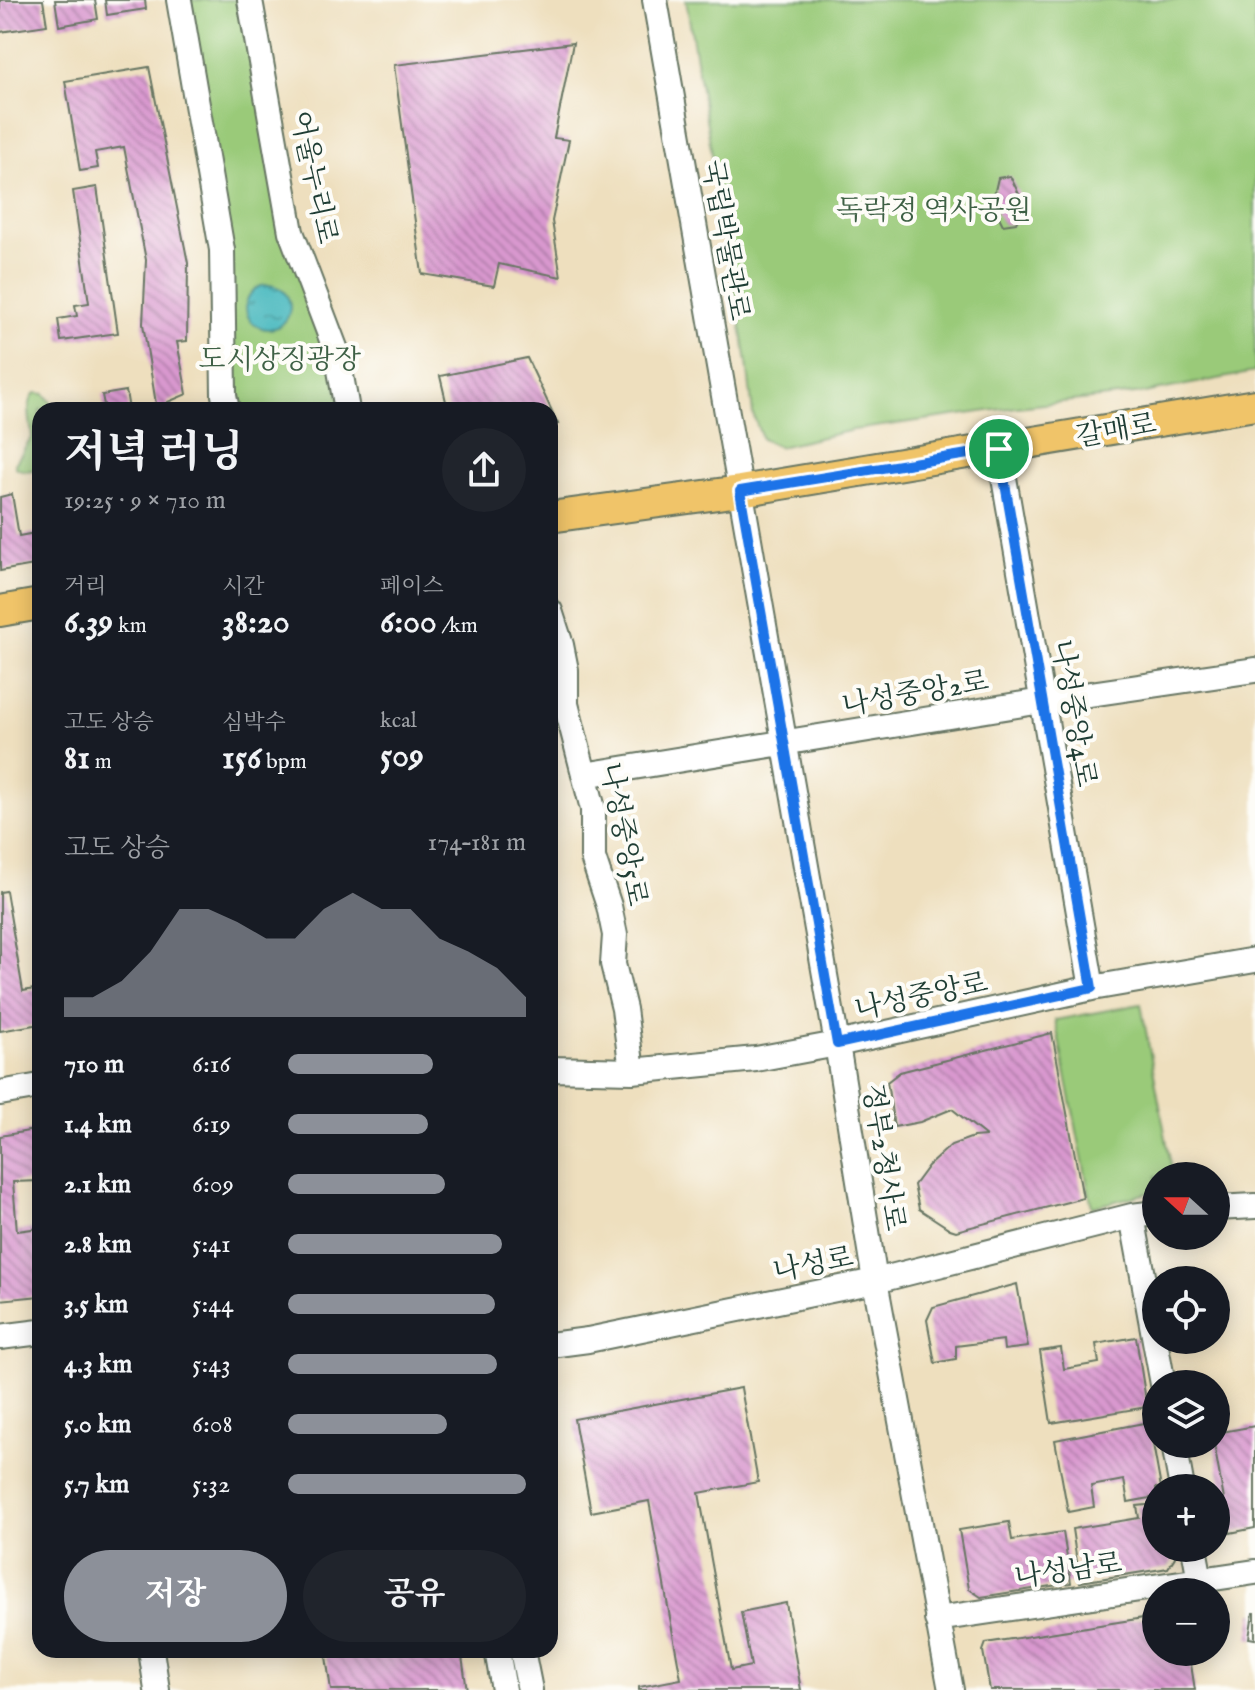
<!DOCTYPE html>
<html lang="ko">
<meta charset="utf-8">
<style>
:root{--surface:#171b24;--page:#20242c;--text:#f1f3f6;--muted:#9ea1a6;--accent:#8c9099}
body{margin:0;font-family:"IM FELL English","Noto Serif KR",serif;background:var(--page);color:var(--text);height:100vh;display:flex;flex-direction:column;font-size:30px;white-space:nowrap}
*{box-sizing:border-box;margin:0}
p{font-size:26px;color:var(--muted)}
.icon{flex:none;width:44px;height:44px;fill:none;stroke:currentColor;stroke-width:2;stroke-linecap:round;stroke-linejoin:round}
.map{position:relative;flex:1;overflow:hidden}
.panel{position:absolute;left:32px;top:402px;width:526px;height:1256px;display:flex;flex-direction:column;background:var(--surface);border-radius:24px;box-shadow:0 4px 20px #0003}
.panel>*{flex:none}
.needle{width:52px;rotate:291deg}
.buttons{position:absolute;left:1142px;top:1162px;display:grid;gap:16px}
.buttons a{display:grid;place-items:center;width:88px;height:88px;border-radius:50%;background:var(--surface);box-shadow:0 4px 20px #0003;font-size:40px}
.pin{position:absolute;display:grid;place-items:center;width:68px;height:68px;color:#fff;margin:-34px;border:4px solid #fff;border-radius:50%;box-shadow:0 2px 8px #0007}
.round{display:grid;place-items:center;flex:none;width:84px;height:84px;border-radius:42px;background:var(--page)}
.headline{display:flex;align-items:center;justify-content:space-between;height:136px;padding:0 32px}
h1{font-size:44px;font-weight:700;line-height:60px}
.stats{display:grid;grid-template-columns:repeat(3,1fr);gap:12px;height:136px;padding:8px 32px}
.stats div{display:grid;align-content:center}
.stats b{font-size:34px;font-weight:700}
.stats small{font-size:22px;font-weight:400}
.stats p{font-size:22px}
.chart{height:224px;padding:16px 32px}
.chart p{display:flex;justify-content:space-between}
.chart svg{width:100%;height:144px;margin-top:8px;fill:var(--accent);opacity:.7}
.action{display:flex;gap:16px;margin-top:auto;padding:16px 32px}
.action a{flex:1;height:92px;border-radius:48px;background:var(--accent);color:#fff;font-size:32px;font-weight:700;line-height:92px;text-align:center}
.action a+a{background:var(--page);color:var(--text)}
ul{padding:0 32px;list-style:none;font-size:26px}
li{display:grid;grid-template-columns:128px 96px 1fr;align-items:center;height:60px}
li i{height:20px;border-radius:10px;background:var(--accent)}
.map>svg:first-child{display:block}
.park{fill:#9aca79;stroke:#5c8456;stroke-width:2}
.water{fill:url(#water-ripples);stroke:#347b7a;stroke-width:2}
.building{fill:url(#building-back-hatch)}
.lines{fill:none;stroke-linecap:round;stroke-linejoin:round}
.minor-casing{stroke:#677664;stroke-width:28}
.major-casing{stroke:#677664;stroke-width:34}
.minor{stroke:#fff;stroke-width:24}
.major{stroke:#f0c469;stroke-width:30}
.route-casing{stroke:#fff;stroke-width:16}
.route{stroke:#1a73e8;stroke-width:10}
.labels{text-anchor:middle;stroke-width:8;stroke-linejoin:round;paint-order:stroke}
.street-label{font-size:28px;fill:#1f3d34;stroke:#fdfcf7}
.park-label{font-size:28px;fill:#3e6045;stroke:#fdfcf7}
</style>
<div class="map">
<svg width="1255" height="1690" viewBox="0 0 1255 1690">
<defs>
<pattern id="water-ripples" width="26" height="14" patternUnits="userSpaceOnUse" patternTransform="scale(2)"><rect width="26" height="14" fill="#49b9bf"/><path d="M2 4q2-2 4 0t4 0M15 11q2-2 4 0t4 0" fill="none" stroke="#3c989c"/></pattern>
<pattern id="building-back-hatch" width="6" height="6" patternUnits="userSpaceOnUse" patternTransform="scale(2)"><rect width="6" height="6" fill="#d998cf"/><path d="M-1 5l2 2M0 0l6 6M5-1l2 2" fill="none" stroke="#af7da9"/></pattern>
</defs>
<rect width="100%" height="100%" fill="#fdfcf7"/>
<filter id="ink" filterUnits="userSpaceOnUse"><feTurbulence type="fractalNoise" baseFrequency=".0125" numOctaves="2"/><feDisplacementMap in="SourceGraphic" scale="16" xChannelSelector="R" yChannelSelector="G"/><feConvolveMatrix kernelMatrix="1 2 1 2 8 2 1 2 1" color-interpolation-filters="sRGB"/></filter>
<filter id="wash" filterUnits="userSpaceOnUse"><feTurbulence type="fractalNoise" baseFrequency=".006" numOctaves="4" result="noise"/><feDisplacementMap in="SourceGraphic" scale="32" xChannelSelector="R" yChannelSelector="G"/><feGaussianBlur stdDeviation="1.8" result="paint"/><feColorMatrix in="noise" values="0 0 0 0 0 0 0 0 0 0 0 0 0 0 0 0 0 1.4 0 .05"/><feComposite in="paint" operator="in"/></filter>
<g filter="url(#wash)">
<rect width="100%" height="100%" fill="#eedfbe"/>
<path class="park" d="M183,0h63l83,349 12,61h-104z
M686,0h569v372l-111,21 -127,14 -164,23 -74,17 -17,-8 -9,-25 -6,-52z
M35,393l9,1 7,8 2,8h-13v59l-16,2 -9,-4v-3l17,-27c-1,-14 -7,-33 3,-44z
M1141,1004l32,172h-17v15l-64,16 -37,-187z"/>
<path class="water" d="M246 307a22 22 0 1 1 44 0a22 22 0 1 1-44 0Z"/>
<g id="blocks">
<path class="building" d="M0,0h43l4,25 -47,7z
M55,0h40l3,19 -39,7z
M105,0h40l1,9 -39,6z
M573,43l-19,95 15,2 -17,81 9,56 -62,-13 -5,22 -72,-12 -28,-209z
M149,67l39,196 -1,78 -10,1 10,52 -19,8 1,8h-12l-14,-86 3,-64 -22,-113 -29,5 3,16 -18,3 -15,-90z
M1010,176l9,18 1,21 -4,8 -13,2 -8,-16 -2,-10 5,-21z
M97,187l21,146 -57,8 -3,-22 19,-3 -2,-11 14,-2 -16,-112z
M527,358l31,66 -8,1v-15h-102l-8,-34z
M126,391l3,19h-24l-3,-15z
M12,494l7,42 21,-4v32l-40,7v-74z
M6,891l17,100 17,-3v36l-40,7v-139z
M1052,1033l31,165 -127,33 -6,-2 -31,-20 -5,-24 14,-19 23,-21 22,-8 13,-1 -34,-27 -32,13 -26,5 -7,-45 13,-10z
M40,1129v52l-27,1 4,49 23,-3v68l-40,4v-164z
M1017,1284l11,63 -24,3 -1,-10 -47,6v13l-21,4 -8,-43 6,-13z
M1136,1337l11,70 -96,16 -11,-72 21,-3 3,21 35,-6 -3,-19z
M741,1388l17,94 -59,11 32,177 20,-4 -10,-54 45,-9 15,87h-162v-3l42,-8 -32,-178 -58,11 -17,-93z
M1149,1422l12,66h-5v9l-28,5 -4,-22 -33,6 3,21 -26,5 -13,-72z
M1255,1426v102l-25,5 -16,-89 2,-11z
M1156,1504v44h17l2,9 -7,11 -88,14 -8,-53 67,-11 -2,-12z
M1009,1522l3,18 51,-8 8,51 -90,14 -12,-8 -10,-59z
M1253,1613h2v26l-6,-1z
M1156,1616v36h33l6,38h-205l-7,-39 3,-8z
M325,1650h136l6,40h-136z"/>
</g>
</g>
<g filter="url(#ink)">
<use href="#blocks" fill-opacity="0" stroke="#677664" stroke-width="2"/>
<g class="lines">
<g class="minor-casing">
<path id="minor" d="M179,0l43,250 2,145 3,15
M250,0l41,232 46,121 10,57
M655,0l182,1044 38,237 76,409
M999,449l93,539
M550,611l11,34 5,25v34l27,105v49l16,48 6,29 -2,29 11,45 8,62
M584,775l458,-74 213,-31
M550,1069l82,2 124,-12 81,-15 255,-56 163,-28
M0,1093l40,-7
M1216,1208l39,-2
M1132,1216l31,168
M0,1337l40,-5
M550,1345l38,-5 287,-59 257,-65 24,-3
M1174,1444l8,44
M1194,1548l6,32
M937,1619l318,-47
M151,1650l6,40
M497,1650l7,40
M522,1650l8,40"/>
</g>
<g class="major-casing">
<path id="major" d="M550,517l190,-26 515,-86
M0,611l40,-7"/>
</g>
<use href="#minor" class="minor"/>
<use href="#major" class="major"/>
</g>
</g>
<g class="lines" filter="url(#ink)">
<g class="route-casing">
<path id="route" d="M999,449l93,539 -255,56 -97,-553z"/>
</g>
<use href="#route" class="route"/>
</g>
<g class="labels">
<g class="street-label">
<text transform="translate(315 177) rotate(78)" y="10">어울누리로</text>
<text transform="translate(727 240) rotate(80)" y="10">국립박물관로</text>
<text transform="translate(1116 429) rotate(-10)" y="10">갈매로</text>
<text transform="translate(915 692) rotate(-10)" y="10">나성중앙2로</text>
<text transform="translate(1075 713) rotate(80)" y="10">나성중앙4로</text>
<text transform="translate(625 834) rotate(79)" y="10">나성중앙5로</text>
<text transform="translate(921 995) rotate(-12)" y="10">나성중앙로</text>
<text transform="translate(885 1157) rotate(81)" y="10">정부2청사로</text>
<text transform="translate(813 1263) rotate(-11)" y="10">나성로</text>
<text transform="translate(1068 1569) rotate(-8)" y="10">나성남로</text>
</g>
<g class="park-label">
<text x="934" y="219">독락정 역사공원</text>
<text x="280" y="368">도시상징광장</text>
</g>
</g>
</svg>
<div class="buttons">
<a><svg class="needle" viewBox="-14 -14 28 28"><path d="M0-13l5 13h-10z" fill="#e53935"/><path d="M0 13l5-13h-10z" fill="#9ea1a6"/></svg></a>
<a><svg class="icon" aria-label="locate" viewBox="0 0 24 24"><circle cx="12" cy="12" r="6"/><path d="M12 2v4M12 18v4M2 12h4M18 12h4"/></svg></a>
<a><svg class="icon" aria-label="layers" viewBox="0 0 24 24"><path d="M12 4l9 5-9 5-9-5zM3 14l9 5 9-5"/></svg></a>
<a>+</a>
<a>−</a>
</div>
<div class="pin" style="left:999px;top:449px;background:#1e9e55"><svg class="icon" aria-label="arrive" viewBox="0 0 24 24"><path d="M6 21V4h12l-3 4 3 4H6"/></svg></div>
<section class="panel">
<div class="headline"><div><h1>저녁 러닝</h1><p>19:25 · 9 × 710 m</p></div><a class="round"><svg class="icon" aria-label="share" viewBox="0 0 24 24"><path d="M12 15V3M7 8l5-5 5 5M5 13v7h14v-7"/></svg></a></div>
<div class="stats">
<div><p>거리</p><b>6.39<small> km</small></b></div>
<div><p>시간</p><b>38:20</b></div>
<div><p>페이스</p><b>6:00<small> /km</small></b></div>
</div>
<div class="stats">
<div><p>고도 상승</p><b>81<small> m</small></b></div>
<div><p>심박수</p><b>156<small> bpm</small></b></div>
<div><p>kcal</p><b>509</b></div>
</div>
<div class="chart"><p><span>고도 상승</span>174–181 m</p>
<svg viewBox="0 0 160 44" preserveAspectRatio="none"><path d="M0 44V38L10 38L20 33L30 24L40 11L50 11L60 15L70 20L80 20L90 11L100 6L110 11L120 11L130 20L140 24L150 29L160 38V44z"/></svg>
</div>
<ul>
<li><b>710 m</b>6:16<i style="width:61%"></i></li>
<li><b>1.4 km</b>6:19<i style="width:59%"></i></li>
<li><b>2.1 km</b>6:09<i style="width:66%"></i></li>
<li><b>2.8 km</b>5:41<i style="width:90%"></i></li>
<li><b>3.5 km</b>5:44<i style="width:87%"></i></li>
<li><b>4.3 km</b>5:43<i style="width:88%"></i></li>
<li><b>5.0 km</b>6:08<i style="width:67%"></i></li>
<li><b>5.7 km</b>5:32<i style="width:100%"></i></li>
</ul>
<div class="action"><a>저장</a><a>공유</a></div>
</section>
</div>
